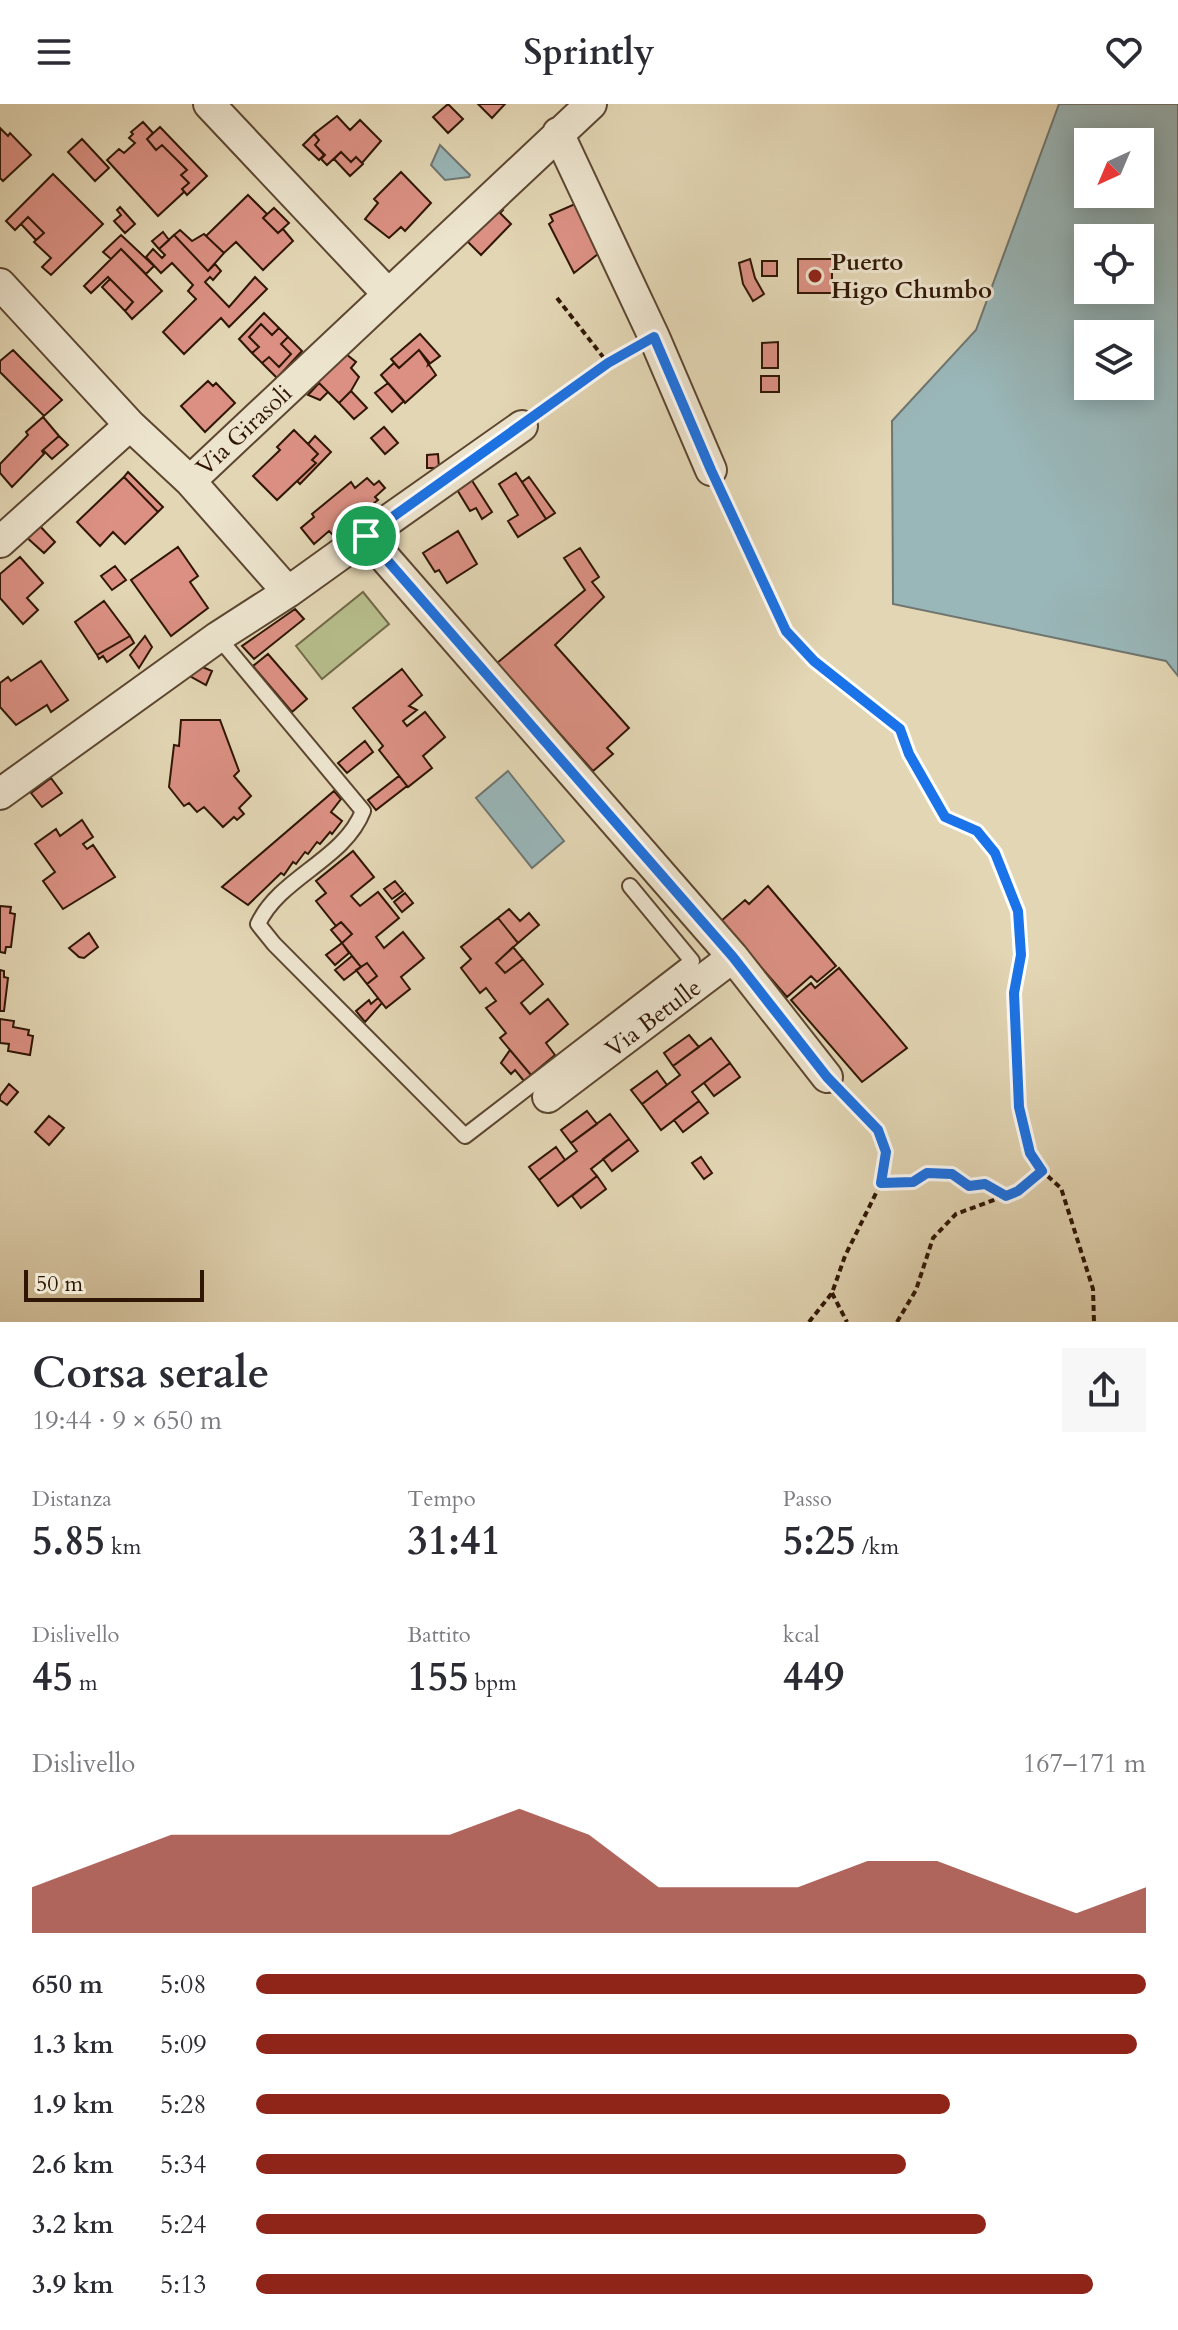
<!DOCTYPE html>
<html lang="it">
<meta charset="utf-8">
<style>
:root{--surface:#fff;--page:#f7f7f7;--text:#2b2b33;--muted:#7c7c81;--accent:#8f2418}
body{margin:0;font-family:Cardo,serif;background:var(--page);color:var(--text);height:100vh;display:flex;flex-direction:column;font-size:30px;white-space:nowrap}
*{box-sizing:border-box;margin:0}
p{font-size:26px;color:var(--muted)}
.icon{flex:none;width:44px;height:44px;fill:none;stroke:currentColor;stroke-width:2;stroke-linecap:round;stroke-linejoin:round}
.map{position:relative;height:1218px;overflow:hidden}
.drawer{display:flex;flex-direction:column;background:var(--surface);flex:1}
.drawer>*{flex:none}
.needle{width:52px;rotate:224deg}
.buttons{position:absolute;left:1074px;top:24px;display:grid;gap:16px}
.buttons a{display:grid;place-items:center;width:80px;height:80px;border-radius:0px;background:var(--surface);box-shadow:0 4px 20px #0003;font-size:40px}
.scale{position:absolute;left:24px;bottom:20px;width:180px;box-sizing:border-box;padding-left:8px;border:4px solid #2f1604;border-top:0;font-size:22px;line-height:28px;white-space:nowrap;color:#2f1604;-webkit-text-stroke:6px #ede4ce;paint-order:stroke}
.pin{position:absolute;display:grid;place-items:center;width:68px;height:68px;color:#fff;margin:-34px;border:4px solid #fff;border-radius:50%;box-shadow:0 2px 8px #0007}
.round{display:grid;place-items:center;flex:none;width:84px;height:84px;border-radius:0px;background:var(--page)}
.headline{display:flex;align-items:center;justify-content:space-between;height:136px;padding:0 32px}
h1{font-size:44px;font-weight:700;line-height:60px}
.metrics{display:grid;grid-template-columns:repeat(3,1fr);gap:12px;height:136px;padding:8px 32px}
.metrics div{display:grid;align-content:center}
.metrics b{font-size:40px;font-weight:700}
.metrics small{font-size:22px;font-weight:400}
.metrics p{font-size:22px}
.chart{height:224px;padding:16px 32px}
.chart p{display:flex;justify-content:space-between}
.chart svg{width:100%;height:144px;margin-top:8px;fill:var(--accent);opacity:.7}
ul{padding:0 32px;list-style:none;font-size:26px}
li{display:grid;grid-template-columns:128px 96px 1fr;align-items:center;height:60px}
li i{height:20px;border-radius:10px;background:var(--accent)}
header{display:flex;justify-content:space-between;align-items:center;height:104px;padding:0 32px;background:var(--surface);font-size:36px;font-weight:700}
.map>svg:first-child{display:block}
.green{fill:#b6bd8b;stroke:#726a48;stroke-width:2}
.water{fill:#99b6b8;stroke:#6f7670;stroke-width:2;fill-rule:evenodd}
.building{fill:#db9083;stroke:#2f1604;stroke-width:2}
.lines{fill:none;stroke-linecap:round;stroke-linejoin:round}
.lane-casing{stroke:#5c4630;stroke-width:18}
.street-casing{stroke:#5c4630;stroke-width:34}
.path{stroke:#2f1604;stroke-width:4;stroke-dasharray:6 4;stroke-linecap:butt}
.lane{stroke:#ede4ce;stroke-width:14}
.street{stroke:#ede4ce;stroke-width:30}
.route-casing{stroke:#fff;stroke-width:16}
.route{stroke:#1a73e8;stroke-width:10}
.poi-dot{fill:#8f2418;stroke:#ede4ce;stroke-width:3}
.labels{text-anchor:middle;stroke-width:6;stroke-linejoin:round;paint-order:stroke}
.poi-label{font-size:24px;font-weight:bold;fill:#2f1604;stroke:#ede4ce;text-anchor:start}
.street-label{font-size:24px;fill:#2f1604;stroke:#ede4ce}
</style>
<header><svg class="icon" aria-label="menu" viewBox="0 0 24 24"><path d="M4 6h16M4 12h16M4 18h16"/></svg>Sprintly<svg class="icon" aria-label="heart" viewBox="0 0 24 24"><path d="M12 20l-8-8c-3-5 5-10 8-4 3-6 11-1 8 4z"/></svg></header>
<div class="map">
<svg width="1178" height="1218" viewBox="0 0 1178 1218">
<rect width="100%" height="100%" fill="#e3d6b4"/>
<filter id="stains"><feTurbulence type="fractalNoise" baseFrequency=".0025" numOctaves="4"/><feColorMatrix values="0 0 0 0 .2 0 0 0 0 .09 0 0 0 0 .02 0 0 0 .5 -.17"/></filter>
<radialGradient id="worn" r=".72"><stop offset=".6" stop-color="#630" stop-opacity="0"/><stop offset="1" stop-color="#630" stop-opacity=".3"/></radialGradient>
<path class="green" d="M363,488l26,32 -67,55 -26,-33z"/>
<path class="water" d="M1059,0h119v572l-12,-15 -273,-57 -1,-183 84,-91zM1140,38v52h-52v-52zM1140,134v52h-52v-52zM1140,230v52h-52v-52z
M440,41l30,30 -1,2 -24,3 -14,-15z
M508,667l56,70 -32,27 -56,-70z"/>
<path class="building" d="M448,0l15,15 -15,14 -15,-16z
M478,0h27l-13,14z
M337,12l13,14 10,-10 21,21 -19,22 -6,-6 -5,5 -10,-10 -14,13 -6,-6 4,-4 -10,-10 4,-5 -5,-6z
M143,18l10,11 -6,6 9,11 6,-5 25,25 -6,5 8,8 -7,6 2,3 -26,24 -51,-56 12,-11 5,4 11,-10 -6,-5 4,-4 -2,-2z
M160,23l47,49 -20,19 -5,-6 7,-6 -8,-8 6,-5 -25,-25 -6,5 -9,-11z
M0,24l8,8 2,-3 21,22 -28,26 -3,-3z
M314,30l5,6 -4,5 9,10 -5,5 -16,-15z
M82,35l27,29 -14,13 -27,-29z
M341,48l10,10 5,-5 7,7 -13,12 -16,-17z
M401,68l30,31 -26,28 -4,-4 -12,11 -24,-19 13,-16 -4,-4z
M53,70l50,50 -52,51 -9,-8 9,-9 -17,-16 10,-9 -16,-16 -13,13 -9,-9z
M248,91l19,19 -4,4 15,15 5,-4 10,12 -30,29 -27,-28 -12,11 -18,-17z
M575,100l23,50 -24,19 -25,-49 4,-3 -3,-6z
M498,102l5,4 -3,3 11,11 -30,31 -16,-16z
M120,103l15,17 -10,9 -11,-12 7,-6 -4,-5z
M274,104l15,15 -11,10 -15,-15z
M28,113l16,16 -8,7 -15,-16z
M180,126l12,11 12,-7 20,19 -16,18 -34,-36z
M163,128l6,8 -10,9 -7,-8z
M121,131l33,31 -8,8 -25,-25 -10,10 -8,-7z
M174,131l34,36 7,-7 6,7 -8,9 -3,-3 -5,5 24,25 26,-30 12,12 -38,38 -8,-9 -37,36 -21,-22 33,-33 -8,-8 5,-6 -21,-22 -11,10 -15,-16 7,-8 9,9 3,-3 -6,-6z
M121,145l41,42 -30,28 -7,-8 8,-9 -25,-25 -17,16 -7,-7z
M750,155l5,19 9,16 -11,7 -10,-17 -4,-21z
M798,155h34v34h-34z
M762,157h15v15h-15z
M110,175l23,23 -8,9 -23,-24z
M264,209l15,15 -7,7 -11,-11 -12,13 10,10 -7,6 -13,-14z
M261,220l11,11 7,-7 9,9 -7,7 10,10 -12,13 -10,-10 -7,6 -10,-10 7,-6 -10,-10z
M420,230l20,22 -12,9 1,-3 -10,-12 -20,18 -8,-9z
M288,233l14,14 -25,27 -15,-15 7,-6 10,10 12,-13 -10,-10z
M778,238v26h-16v-25z
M13,246l49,50 -18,16 -44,-44v-11z
M419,246l17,25 -31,28 -24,-28 13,-12 5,5z
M346,250l10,8 -5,6 8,9 -8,14 -12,12 -21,-21z
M761,272h18v16h-18z
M208,277l5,5 3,-3 19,20 -30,29 -24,-26z
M319,279l9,9 -8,8 -12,-5z
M388,279l16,18 -12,11 -17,-19z
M351,287l16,17 -13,11 -15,-16z
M43,313l16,19 -17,15 2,3 -32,33 -12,-14v-9l28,-29 -2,-3z
M384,323l14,16 -13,11 -14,-16z
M294,326l24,24 -6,6 4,3 -39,37 -24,-24 27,-26 -3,-3z
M59,332l9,9 -16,14 -9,-9z
M315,332l16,16 -31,32 -3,-3 19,-18 -4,-3 6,-6 -10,-10z
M438,350l1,14h-12v-13z
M128,368l35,35 -5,5 -34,-35z
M516,369l30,46 -28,18 -10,-16 10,-6 -19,-31z
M124,373l34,35 -33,32 -12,-12 -13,14 -23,-24z
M529,373l26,36 -9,6 -24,-37z
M367,374l7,7 5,-4 6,7 -10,9 3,3 -45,35 -4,-4 -15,13 -13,-16 13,-11 -2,-3 39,-32 4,6z
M471,375l21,33 -10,7 -6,-11 -6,3 -14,-23z
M37,419l18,19 -11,11 -20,-18z
M458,427l19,33 -30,19 -8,-13 -4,2 -12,-19z
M178,443l20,29 -8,6 18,26 -37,28 -40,-56z
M580,444l19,29 -7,5 12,15 -49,48 74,83 -22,20 6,6 -20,17 -96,-108 88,-73 -21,-32z
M20,453l23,26 -16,15 11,12 -15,14 -23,-26v-24z
M115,462l11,14 -14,10 -11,-14z
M104,497l26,35 -33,19 -22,-33z
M295,505l9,10 -50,40 -12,-13z
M130,532l4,7 -27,19 -4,-6 -4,3 -2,-4z
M145,532l7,11 -13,21 -9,-13z
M268,550l39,45 -15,13 -39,-46z
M41,557l27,39 -17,12 -4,-7 -31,20 -16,-18v-24l8,-6 3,4z
M200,562l12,5 -6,14 -18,-10z
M402,565l20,26 -13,11 8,4 -14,11 4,5 18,-14 20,25 -22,19 9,12 -24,19 -29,-37 4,-4 -30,-38z
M181,616h39l19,51 -5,5 17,20 -12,12 5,6 -7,6 -3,-3 -11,10 -19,-20 -7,5 -8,-9 -5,3 -15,-19 5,-42 5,1z
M365,637l8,11 -26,21 -9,-10z
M399,672l8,10 -31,24 -8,-10z
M51,674l11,15 -20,14 -11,-14z
M334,687l7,8 -10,13 11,9 -10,13 -2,-2 -10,12 -3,-2 -9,12 -3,-2 -9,12 -3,-2 -9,13 -3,-2 -33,32 -26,-18z
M82,716l11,17 -10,7 4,5 6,-4 22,32 -52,32 -20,-28 12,-9 -20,-28 21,-15 4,7z
M353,747l21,26 -23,19 9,10 18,-14 21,26 -23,19 8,11 19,-16 21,26 -23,19 9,12 -24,19 -19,-24 10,-8 -10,-13 -6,4 -19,-24 10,-9 -11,-12 -5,4 -20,-25 10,-8 -10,-12z
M395,777l8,10 -11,8 -8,-10z
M768,782l68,80 -19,16 -6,-6 -24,21 -66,-76 24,-21 4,4z
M405,789l8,10 -11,9 -8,-10z
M0,802l11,1 -1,6 5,1 -4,33h-5l-1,6 -5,-1z
M509,805l11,12 9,-8 10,12 -21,18 -20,-25z
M498,814l20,25 -22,20 9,10 18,-14 20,25 -22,19 9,11 18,-15 20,25 -22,19 9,12 -24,20 -31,-37 6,-5 -20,-25 10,-7 -10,-13 -6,5 -19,-25 10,-9 -10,-12z
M341,818l11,12 -10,9 -11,-13z
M89,829l9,14 -14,11 -5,-1 -10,-9z
M342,839l7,10 -14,12 -9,-10z
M513,843l10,12 -18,14 -9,-10z
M352,852l9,11 -17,13 -9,-10z
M367,859l10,13 -10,8 -11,-14z
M839,864l68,80 -45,34 -71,-82 20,-17 4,5z
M0,866l4,1v6l4,1 -4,33h-4z
M378,894l4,5 -17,19 -9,-11 13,-11 2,4z
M0,915l14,2 -1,6 16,3 -1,5 5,1 -3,19 -22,-4 1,-7 -9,-1z
M689,931l10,12 -26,19 -9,-13z
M711,934l19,25 -38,29 7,9 -38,29 -19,-26 38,-29 -7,-9z
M510,946l21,25 -7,6 -9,-11 -4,4 -10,-11z
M730,959l10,14 -26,19 -10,-13z
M657,967l10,14 -25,19 -11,-14z
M9,980l9,8 -11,13 -7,-5v-4z
M699,997l9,12 -25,19 -9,-12z
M587,1007l10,13 -26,19 -10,-13z
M610,1010l19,25 -38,30 6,7 -39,30 -19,-26 38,-29 -6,-8z
M49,1012l15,12 -15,17 -14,-13z
M629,1035l9,12 -26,20 -9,-12z
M556,1043l9,13 -26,20 -10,-13z
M701,1053l11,16 -8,6 -12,-16z
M597,1072l9,13 -25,19 -9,-12z"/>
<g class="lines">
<g class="lane-casing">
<path id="lane" d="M218,533l145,174c-19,49 -83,66 -105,113l16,20 191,192 227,-175 -62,-75"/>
</g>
<g class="street-casing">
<path id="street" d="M209,0l179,190
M558,29l96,204 57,133
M0,180l130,141
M366,432l156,-110
M0,438l130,-117 60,56
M288,488l78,-56 367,421 -185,140
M0,690l218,-157 70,-45 -98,-111 401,-377
M733,853l94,120"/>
</g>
<path class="path" d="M557,194l50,64
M543,306l65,-47 23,-14
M722,390l64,137 28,30 86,68 9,25 36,63 32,14 18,22 23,58 3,44 -7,38 5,114 11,46 12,18 19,17 32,101 1,33
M882,1079c10,0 24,2 33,-2 26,-10 29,-13 54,5l16,-2 21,12
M832,1189l15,29
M809,1218l23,-29 13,-37 36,-73 5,-31 -8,-22 -33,-34
M897,1218l19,-32 17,-52 23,-24 62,-23 24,-20"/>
<use href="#lane" class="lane"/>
<use href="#street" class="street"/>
</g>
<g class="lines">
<g class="route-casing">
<path id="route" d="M654,233l57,133 75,161 28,30 86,68 9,25 36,63 32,14 18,22 23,58 3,44 -7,38 5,114 11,46 12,18 -24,20 -12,5 -21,-12 -16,2 -17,-12 -25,-1 -14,9 -32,1 5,-31 -8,-22 -51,-53 -94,-120 -367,-421 242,-173z"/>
</g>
<use href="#route" class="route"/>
</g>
<circle class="poi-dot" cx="815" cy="172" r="8"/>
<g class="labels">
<g class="poi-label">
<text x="831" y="166">Puerto<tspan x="831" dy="28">Higo Chumbo</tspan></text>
</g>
<g class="street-label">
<text transform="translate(244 326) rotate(-43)" y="8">Via Girasoli</text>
<text transform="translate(653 914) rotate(-37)" y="8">Via Betulle</text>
</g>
</g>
<rect width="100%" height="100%" filter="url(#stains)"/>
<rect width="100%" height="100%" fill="url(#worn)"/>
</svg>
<div class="buttons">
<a><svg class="needle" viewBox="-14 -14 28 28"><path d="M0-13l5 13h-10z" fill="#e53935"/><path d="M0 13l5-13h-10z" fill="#7c7c81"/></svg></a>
<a><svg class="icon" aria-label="locate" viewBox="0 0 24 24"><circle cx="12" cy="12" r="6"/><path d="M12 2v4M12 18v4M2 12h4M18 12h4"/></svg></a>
<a><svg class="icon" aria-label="layers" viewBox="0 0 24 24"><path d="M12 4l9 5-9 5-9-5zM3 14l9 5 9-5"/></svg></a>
</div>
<div class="scale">50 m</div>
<div class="pin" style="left:366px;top:432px;background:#1e9e55"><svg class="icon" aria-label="arrive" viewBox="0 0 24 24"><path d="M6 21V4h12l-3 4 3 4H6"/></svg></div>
</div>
<section class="drawer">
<div class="headline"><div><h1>Corsa serale</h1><p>19:44 · 9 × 650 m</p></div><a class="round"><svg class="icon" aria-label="share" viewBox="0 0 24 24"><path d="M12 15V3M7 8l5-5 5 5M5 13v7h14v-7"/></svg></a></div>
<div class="metrics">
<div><p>Distanza</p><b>5.85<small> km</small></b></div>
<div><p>Tempo</p><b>31:41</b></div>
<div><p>Passo</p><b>5:25<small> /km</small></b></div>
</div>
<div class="metrics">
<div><p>Dislivello</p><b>45<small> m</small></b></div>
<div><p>Battito</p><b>155<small> bpm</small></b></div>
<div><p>kcal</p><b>449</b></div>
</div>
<div class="chart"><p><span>Dislivello</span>167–171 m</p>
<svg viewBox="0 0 160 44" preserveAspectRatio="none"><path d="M0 44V30L10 22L20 14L30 14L40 14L50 14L60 14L70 6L80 14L90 30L100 30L110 30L120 22L130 22L140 30L150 38L160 30V44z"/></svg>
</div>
<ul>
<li><b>650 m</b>5:08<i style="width:100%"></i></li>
<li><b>1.3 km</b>5:09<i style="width:99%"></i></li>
<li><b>1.9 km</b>5:28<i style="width:78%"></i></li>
<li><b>2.6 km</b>5:34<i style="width:73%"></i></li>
<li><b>3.2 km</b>5:24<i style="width:82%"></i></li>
<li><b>3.9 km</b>5:13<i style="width:94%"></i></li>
</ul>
</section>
